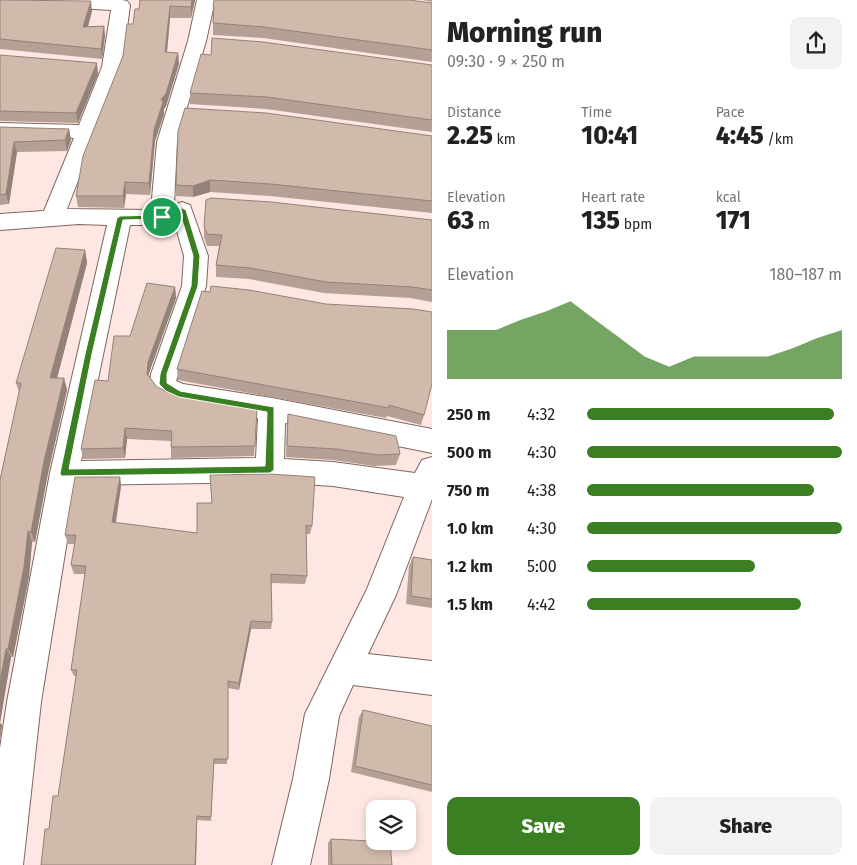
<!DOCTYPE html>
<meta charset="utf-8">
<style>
:root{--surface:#fff;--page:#f2f2f2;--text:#222;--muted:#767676;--accent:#3a7f22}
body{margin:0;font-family:"Fira Sans",sans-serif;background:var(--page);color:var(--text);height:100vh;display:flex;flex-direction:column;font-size:19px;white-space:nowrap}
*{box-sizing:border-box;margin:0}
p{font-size:16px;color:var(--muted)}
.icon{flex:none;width:28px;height:28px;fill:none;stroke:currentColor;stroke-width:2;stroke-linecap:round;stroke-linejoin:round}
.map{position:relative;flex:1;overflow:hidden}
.panel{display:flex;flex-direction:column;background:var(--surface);width:425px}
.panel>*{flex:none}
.fabs{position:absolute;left:366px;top:800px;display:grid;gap:10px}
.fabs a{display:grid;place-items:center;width:50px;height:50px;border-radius:10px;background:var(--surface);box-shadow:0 2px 8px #0003;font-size:25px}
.pin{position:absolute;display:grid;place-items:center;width:42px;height:42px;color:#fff;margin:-21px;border:2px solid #fff;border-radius:50%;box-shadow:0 1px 5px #0007}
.round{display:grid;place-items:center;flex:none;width:52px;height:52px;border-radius:10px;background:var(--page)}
.head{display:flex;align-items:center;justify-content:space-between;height:85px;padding:0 15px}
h1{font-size:28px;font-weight:800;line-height:38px}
.stats{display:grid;grid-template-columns:repeat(3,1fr);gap:8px;height:85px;padding:5px 15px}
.stats div{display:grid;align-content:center}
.stats b{font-size:25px;font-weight:800}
.stats small{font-size:14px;font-weight:400}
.stats p{font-size:14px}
.chart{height:140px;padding:10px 15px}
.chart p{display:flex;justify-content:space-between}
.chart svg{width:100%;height:90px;margin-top:5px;fill:var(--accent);opacity:.7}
.cta{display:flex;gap:10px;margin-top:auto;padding:10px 15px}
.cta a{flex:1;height:58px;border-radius:10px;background:var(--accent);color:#fff;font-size:20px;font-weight:800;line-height:58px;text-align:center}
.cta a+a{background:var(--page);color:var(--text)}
ul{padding:0 15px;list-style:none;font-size:16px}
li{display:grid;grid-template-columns:80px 60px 1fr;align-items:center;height:38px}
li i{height:12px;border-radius:6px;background:var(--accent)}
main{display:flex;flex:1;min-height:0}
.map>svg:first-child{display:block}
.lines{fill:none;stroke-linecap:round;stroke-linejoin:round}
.minor-casing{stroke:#7f6761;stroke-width:2}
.minor{fill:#fff;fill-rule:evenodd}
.wall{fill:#b4a094}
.shaded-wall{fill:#928278}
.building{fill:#d1baac;stroke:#928278}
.route{fill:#3a7f22;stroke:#fff;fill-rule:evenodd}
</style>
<main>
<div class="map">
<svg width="432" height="865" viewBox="0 0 432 865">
<rect width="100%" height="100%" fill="#fee7e2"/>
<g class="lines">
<g class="minor-casing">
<path id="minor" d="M18,0h104l5,1 3,4 -8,62 -55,142 84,1 6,-68 31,-101 9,-41h18l-9,41 -29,101 -3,63 8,-3 8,3 18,51 -2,30 -30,95 7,3 89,14 160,31v24l-147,-30 -1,36 49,3 82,11 7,-13 10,-3v42l-36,96 -28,59 64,7v34l-79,-10 -14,31 -10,63 -19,86h-38l21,-86 12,-65 62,-125 37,-92 -71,-11 -64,-4 -193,3 -35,217 -18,163h-23v-117l7,-46 43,-229 57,-248 -28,-1 -79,6v-16l44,-3 30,-73 -74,-3v-12l79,2 23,-58 9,-57 -84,-5 -6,-1zM173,217l11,39 -2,30 -31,88 -1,10 9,12 20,9 79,13 -2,40 -175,3 49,-236h32l8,-3z"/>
</g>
<use href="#minor" class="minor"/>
</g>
<path class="wall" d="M0,0l92,11 -4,16 16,-1 1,10 -3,23 -102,-10z
M140,0h55l-4,18h-21l-3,34 11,1 1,11 -13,42 -2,3v5l-9,27 -5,54 -24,-1 -2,14 -46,-1 -2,-11 57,-172 6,-15z
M422,0h10v2z
M432,3v59l-169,-24 -50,-3v-28z
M0,55l98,19 -20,49 -78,-2z
M432,65v67l-166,-23 -76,-5v-11z
M0,127l69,2 2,11 -4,11 -50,1 -8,52 -9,1z
M432,136v77l-162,-17 -60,-4 -17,5 -17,-1v-11z
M432,220v82l-22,-4 -86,-5 -75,-14 -33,-2v-12l3,-19h-12l-3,-9v-11z
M85,250l2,13 -30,115h7l3,12 -19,83 -13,69h-3l-3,35 -16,80h-2l-11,66 2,2 -2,14v-259l19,-88 -3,-9z
M175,287l1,11 -27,75v3l8,11 20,9 80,13 -3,47 -83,2v-17l-44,-2 -2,19 -42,1 -2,-10 27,-68 22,-45z
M326,304l98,111 -3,10 -34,-9 -1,2 -208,-38 -1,-11z
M288,414l112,40 -4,11 -22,1 -41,-6 -47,-3 1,-32z
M210,475l102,51 -2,8h-4l1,42 -2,8 -34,-1 1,39 -1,7h-20l-12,61 -11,-2 -1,76h-13l-3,57 -14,-1 -1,45h-155l8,-36 9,-33 18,-120h-2l-3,-6 14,-96h-11l-3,-9 4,-21h-7l-3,-9 55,-58 1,9 -5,37 81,10 15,-30z
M413,557l19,3v48l-26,-4 3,-38z
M363,710l69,16v66l-81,-20 8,-55z
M331,839l61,26h-64v-22z"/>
<path class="shaded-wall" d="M192,0h3l-4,18v-11z
M91,1l1,10 -7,26 -2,-10z
M170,6v12l-4,45 -1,-11z
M104,26l1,10 -3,23 -1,-10z
M178,53l1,11 -13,42 -2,3v5l-9,27 -5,54 -1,-12 5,-53 7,-31z
M97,63l1,11 -20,49 -2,-10z
M69,129l2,11 -4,11 -2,-11z
M14,142l3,10 -8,52 -3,-10z
M210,180v12l-17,5v-11z
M125,182l1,12 -2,14 -1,-12z
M85,250l2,13 -33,127 -4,-12z
M175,287l1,11 -27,75 -1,12 -1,-11 1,-12z
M64,378l3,12 -19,83 -13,69 -4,-10 13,-71z
M125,428l2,11 -2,19 -2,-10z
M120,477l1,9 -7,45 -2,-9z
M28,531l4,11 -3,35 -16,80 -5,-8z
M251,621v8l-12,61v-7z
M6,649l5,8 -11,66 2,2 -2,14v-57z
M197,816l-1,49h-1z"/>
<path class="building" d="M0,0l91,1 -8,26 21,-1 -3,23 -101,-10z
M140,0h52l-1,7 -21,-1 -5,46 13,1 -12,41 -5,5 2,3 -9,28 -5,53 -24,-1 -2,14h-47l7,-40 40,-100 4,-32h6l2,-15h4z
M214,0h195l23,3v47l-168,-23 -51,-4 1,-16h-1z
M212,38l51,4 169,23v55l-165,-23 -77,-4 11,-39 10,1z
M0,55l97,8 -21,50 -76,-2z
M185,108l81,5 166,23v65l-161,-17 -61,-4 -17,6 -17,-1 2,-54z
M0,127l69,2 -4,11 -51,2 -8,52 -6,1z
M211,198l60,4 161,18v70l-19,-3 -87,-5 -76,-14 -34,-3 6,-30 -15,-1 -3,-8 2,-26z
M56,248l29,2 -35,128h14l-20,83 -13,71 -3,-1 -4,36 -16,82h-2l-6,33v-202l21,-97h-5z
M147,283l28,4 -27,75 -1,12 10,13 20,9 80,13 -2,37 -84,1 1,-16 -47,-3 -2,20 -42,1 14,-69 13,1 6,-45h16z
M211,286l38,4 77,14 87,5 19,3v72l-8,31 -35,-10v3l-212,-39 25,-78 8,1z
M288,414l108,22 4,18 -22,1 -42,-6 -49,-3z
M270,474l45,3 -3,49 -6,-1 1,51 -36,-2 1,48 -21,-1 -12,62 -11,-2v78h-14l-3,58 -14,-1 -2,49h-154l4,-36h4l4,-33h5l19,-126h-6l15,-104 -15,-1 5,-30h-11l10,-58h45l-8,45 85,11v-30h15l-2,-28z
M413,557l19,3v39l-21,-3z
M363,710l69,16v59l-77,-19z
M331,839l59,3 2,23h-60z"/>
<path class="route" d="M182,208l4,2 14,46 -2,30 -31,88v9l13,8 94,16v63l-4,3 -209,3 -1,-3 25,-119 32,-136 3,-2 42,-1zM180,213l13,43 -2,30 -31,88 -1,10 7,7 13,6 88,15 -2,54 -196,3 23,-115 31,-134 39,-1z"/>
</svg>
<div class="fabs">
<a><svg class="icon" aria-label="layers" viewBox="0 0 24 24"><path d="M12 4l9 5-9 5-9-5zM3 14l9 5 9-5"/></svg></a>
</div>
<div class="pin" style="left:162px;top:217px;background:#1e9e55"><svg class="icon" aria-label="arrive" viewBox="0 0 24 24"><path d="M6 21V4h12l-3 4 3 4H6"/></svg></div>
</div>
<section class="panel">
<div class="head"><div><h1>Morning run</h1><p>09:30 · 9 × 250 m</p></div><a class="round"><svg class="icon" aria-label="share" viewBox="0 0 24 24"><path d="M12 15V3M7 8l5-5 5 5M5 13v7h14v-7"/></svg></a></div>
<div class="stats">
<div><p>Distance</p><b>2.25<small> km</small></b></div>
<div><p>Time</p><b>10:41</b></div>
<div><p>Pace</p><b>4:45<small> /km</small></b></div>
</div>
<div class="stats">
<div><p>Elevation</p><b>63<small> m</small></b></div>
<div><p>Heart rate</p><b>135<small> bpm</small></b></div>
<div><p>kcal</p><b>171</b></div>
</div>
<div class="chart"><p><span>Elevation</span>180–187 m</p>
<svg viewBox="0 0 160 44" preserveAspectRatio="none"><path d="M0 44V20L10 20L20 20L30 15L40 11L50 6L60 15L70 24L80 33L90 38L100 33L110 33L120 33L130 33L140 29L150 24L160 20V44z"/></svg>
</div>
<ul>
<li><b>250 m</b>4:32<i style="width:97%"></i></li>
<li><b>500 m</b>4:30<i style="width:100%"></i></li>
<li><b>750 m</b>4:38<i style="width:89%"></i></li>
<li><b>1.0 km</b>4:30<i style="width:100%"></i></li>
<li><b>1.2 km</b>5:00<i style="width:66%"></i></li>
<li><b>1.5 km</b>4:42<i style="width:84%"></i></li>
</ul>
<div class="cta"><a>Save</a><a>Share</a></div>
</section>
</main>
